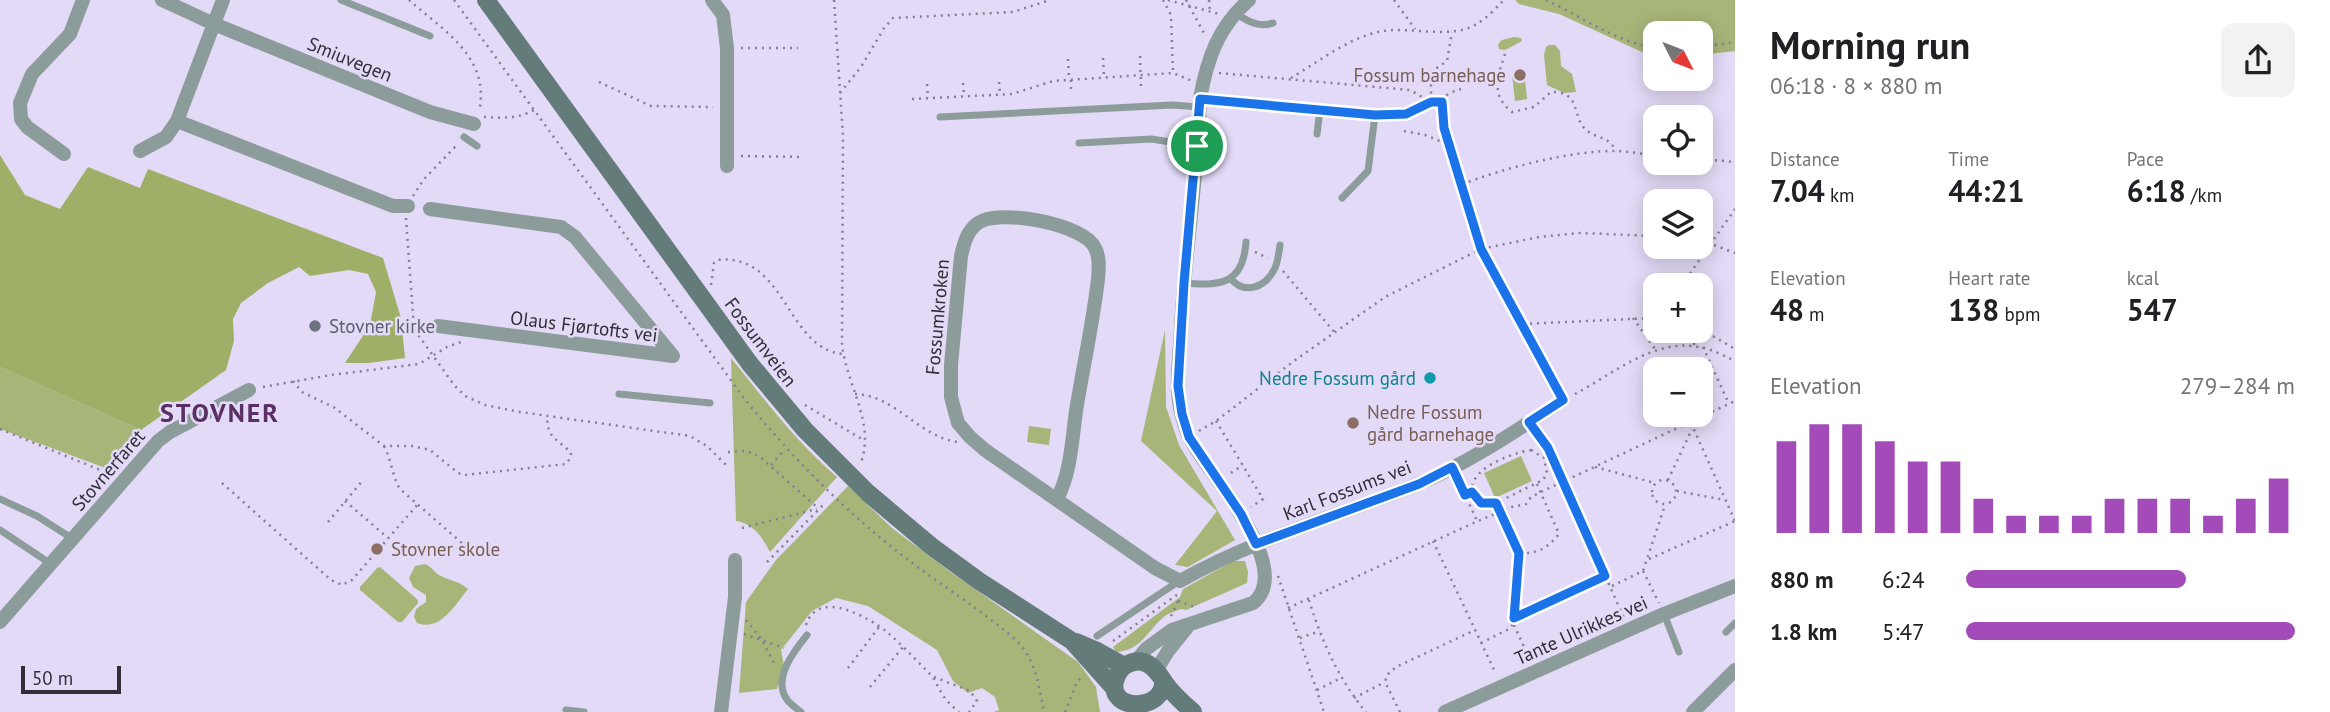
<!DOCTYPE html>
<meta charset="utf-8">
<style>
:root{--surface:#fff;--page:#f2f2f2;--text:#202124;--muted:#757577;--accent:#a34cb9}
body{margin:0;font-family:"PT Sans",sans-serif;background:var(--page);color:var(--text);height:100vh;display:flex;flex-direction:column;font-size:26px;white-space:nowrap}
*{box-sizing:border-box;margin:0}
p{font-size:23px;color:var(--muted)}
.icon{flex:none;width:38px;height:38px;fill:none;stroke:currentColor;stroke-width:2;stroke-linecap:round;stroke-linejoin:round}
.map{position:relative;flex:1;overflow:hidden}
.drawer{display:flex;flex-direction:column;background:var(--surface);width:595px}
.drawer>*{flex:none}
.needle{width:46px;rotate:132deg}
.controls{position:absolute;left:1643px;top:21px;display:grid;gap:14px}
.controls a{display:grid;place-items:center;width:70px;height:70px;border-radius:14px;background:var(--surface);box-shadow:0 4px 18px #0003;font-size:35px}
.scale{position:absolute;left:21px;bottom:18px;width:100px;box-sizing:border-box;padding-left:7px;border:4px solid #312d39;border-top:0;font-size:19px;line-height:24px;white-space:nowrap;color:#312d39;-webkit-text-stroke:5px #e3daf7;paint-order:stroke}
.pin{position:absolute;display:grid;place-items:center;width:60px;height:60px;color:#fff;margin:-30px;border:4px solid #fff;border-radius:50%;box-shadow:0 2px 7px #0007}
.round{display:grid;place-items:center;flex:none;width:74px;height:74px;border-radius:14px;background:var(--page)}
.summary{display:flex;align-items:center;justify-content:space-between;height:119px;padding:0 35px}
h1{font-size:38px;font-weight:700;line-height:52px}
.metrics{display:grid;grid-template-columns:repeat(3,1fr);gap:10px;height:119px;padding:7px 35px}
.metrics div{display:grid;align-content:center}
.metrics b{font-size:30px;font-weight:700}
.metrics small{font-size:19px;font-weight:400}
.metrics p{font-size:19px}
.chart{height:196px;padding:14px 35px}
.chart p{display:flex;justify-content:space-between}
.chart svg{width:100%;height:126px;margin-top:7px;stroke:var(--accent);stroke-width:6}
ul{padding:0 35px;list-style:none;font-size:23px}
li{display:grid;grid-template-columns:112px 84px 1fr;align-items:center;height:52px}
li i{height:18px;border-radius:9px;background:var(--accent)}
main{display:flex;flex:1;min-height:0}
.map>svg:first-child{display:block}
.green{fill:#a7b579}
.forest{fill:#a0af67}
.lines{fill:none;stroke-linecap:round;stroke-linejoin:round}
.path{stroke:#847e92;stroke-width:2.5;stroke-dasharray:2 5;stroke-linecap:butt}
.lane{stroke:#8c9c9a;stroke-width:7}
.street{stroke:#8c9c9a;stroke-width:14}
.secondary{stroke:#647c79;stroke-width:18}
.route-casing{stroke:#fff;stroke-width:14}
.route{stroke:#1a73e8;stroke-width:9}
.education-dot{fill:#8d6e63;stroke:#e3daf7;stroke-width:2.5}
.worship-dot{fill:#6b7280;stroke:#e3daf7;stroke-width:2.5}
.culture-dot{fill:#0f9aa8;stroke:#e3daf7;stroke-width:2.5}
.labels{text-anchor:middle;stroke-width:5;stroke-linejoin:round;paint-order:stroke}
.street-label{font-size:19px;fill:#312d39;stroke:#e3daf7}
.education-label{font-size:19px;fill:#785e54;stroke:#e3daf7;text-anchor:start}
.worship-label{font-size:19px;fill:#5b616d;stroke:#e3daf7;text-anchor:start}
.culture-label{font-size:19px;fill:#0d838f;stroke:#e3daf7;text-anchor:end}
.district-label{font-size:26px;font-weight:bold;letter-spacing:2px;fill:#592f64;stroke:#e3daf7}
</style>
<main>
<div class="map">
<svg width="1735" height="712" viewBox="0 0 1735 712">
<rect width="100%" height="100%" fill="#e3daf7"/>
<path class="green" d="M1515,0h220v51l-34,4v-22h-45l-1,25 -96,-44 -40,-10z
M1514,37l7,1 1,3 -17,9 -6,-1 -1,-5 4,-4z
M1549,45h6l5,6 1,15 11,8 4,18 -12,1 -17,-8 -3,-30 2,-8z
M1524,70l3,29 -12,2 -3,-26 3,-4z
M1165,330l1,77 13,38 56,95 -47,27 -13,-2 42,-54 -76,-70z
M731,358c33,41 65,84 106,119l-67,75c-8,-15 -16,-28 -34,-31z
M0,367l141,63 -30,40 -111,-41z
M1029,426l22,3 -2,16 -22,-3z
M1521,456l11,25 -37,17 -11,-25z
M848,486l44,42 60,45 126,89 18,25 4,25h-106l5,-2 -4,-13 -13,-9 -14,5 -15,-12 -16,-31 -69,-44 -32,-8 -24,13 -31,39 3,16 -7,23 -38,4 7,-91 30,-42z
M1233,561h12l3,11 -1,11 -61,27 -5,-1c-5,2 -12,4 -16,7 -18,14 -22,34 -49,36l-3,-5 67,-50 3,-8z
M425,564c7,3 9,8 14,11 11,6 18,5 29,14 -13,16 -28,43 -51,34l-3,-6 2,-8 10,-7v-7l-13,-8 -4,-9 6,-12z
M380,567l38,33v3l-16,19h-4l-38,-32v-3l17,-19z"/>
<path class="forest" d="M0,155l25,40 35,14 28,-42 52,21 8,-19 235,89 18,60 4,40 -36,5h-24l25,-38 6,-33 -8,-18 -19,-4 -39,6 -11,-9 -31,16 -27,20 -8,16 1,22 -8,29 -85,60 -141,-63z"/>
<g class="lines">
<path class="path" d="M409,0c34,30 82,58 70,111
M454,0l292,401c46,56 95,106 152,151 39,31 83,57 120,90 18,19 21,45 26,70
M834,0l9,136 -1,207c3,40 35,81 18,122
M1163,0l8,15 2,58
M1168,0l51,14
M1186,0l19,35
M1209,0l1,12
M1394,0l21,29
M1546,0c36,17 70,42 110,48
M1701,47l34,-5
M741,48h57
M1505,54c-7,22 -15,41 7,58l22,-5 17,-15c30,-1 21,24 34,37 11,10 23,6 31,22
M1140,56l1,33
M1103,58l1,20
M1068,59l1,21
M1219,73l191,17 21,12h11
M1291,78c27,-16 56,-39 87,-46 30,-7 70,8 97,-7 11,-6 21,-17 29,-25
M1071,80v14
M599,82l52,24 62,1
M999,82l1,12
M963,83l1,13
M927,84l1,14
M1461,89c-6,2 -16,4 -18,12 -6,18 13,64 19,83
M840,93l21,-26 23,-39 9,-10 120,-6 37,-12
M912,99l100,-5 41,-13 120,-8 19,8
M1386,115l20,-2 25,-11v-30l16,-11 5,-29
M484,117c18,1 34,2 50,-7
M1404,131l21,4 25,10
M1656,155c-13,-1 -26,-3 -39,-4 -44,-1 -113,17 -154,33l18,65 58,-12 41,-4 76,3
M741,156l60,1
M1701,159l34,3
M413,196l11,-17 33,-34
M406,218l8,111 40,56 11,11 20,9 35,7 170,24 17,10 20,20
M1701,240l34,13
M1255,252l13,6
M1283,271l52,62
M711,285l3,-22 3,-3c69,-8 69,89 126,94
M1682,285l53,-76
M1633,318l22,31
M1523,324l129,-6 4,-3
M1701,329l34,20
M1694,345l2,-14
M1703,347l26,57
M293,381l9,11 33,16 49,38h28l18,4 28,23 6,2 102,-11 5,-7v-4c-13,-15 -23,-12 -24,-36
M263,387l68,-12 88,-11 28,-17 14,-5
M855,394c40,1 64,43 103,48
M1575,394c38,-20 79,-56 124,-47 13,2 25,9 36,14
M805,405l60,36
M1216,421l47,78 -12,8
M1691,423l44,98
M0,429l110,45
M1199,431l17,-10 78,-60 91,-64 96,-48 77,141
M1536,432l12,16 76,170
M384,446c8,15 8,30 16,43l79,69
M1531,450l13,8 3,15 -4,7 -47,23 -7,2 -14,-8c-15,-25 36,-44 56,-47z
M728,452l18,-1 13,5 60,53
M771,465l14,-16
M1595,467l60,16
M1231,473l12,-8
M1458,479l19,42
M1652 492a12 12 0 1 1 24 0a12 12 0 1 1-24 0Z
M1668,480l24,-51
M222,483l109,97 11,5 10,-5 66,-76
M1677,491l48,9
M345,501l43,37
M1496,503l23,50c18,1 29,-5 40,-19l-22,-50
M328,522l35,-42
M742,528l75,-19
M1433,541l63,133
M1649,559l86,-38
M767,562l58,-59
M1643,571l16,32
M1278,576l46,136
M1612,586l31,-15 22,-66
M1309,600c12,40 30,80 57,112
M1178,601l19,7
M1288,608l190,-87 34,-14 14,-3 5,-7 10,-5 194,-91
M1171,616l7,-15 -2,-4
M1514,618l91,-42
M746,620l16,20 14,27
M806,625c12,-37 62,-8 81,7 15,13 29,28 43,42 5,5 7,12 11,18 4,8 11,14 18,20
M1514,625l16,35
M744,634l40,14
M1300,638l20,-7
M1113,641l65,-47
M1481,643l28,-14 4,-5 6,-71
M848,668l31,-41
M934,677l36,14 7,10 -8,11
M870,687l33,-40
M1317,690l24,-12
M1354,698l31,-16
M1065,712l12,-30 6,-7
M1400,712l-15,-30 2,-7 9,-8 79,-37"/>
<path class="lane" d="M341,0l89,36
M1235,13c12,8 24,15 38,10
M1200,99l175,16 -7,56 -26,27
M940,117l232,-12 27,2
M1317,134l3,-24
M464,137l13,9
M1079,143l72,-4 46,7
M1230,278c15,18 36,9 45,-10 3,-7 4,-16 5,-23
M1184,283c36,3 59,2 62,-41
M619,394l91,9
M0,499l37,17 36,23
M0,530l51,34
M1664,614l15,38
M1726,632l9,-9
M1097,636l82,-55
M566,710l18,2
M801,712c-4,-3 -9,-7 -13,-11 -17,-21 6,-50 19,-66"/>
<path class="street" d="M162,0l52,24 216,88 44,12
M712,0l11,15 4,33v118
M177,121l216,85h15
M140,151l26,-14 11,-16 46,-121
M64,154l-37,-27 -6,-8 -1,-16 12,-29 38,-40 13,-34
M430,209l131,18 14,10 98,119
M438,326l235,30
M1057,499c14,-26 15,-60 19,-88 7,-44 17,-88 22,-132 1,-10 2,-22 -3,-31 -10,-24 -97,-40 -117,-25 -11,8 -14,20 -17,33l-10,109v32l7,26 12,14 15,13 170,118 25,13c74,-42 157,-65 236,-96 53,-22 100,-54 147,-85
M0,622l158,-181 12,-9 79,-42
M1135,662l11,-13 26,-19 81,-27c44,-35 -47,-132 -64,-166 -3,-6 -5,-14 -7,-21 -8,-28 -2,-60 -1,-89 4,-76 17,-152 19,-228 7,-40 18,-72 49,-99
M1157,669l11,-18 21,-26
M721,712l14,-115v-37
M1445,712l219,-98 71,-28
M1693,712l42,-42"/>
<path class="secondary" d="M486,0l264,364 55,66 63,63 63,53 48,35 93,60 42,47
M1076,642l19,8 29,16
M1163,680c3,32 -56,32 -48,1 2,-7 6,-14 13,-17 17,-8 27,4 35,16 7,12 20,23 30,32"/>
</g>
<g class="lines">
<g class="route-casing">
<path id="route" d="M1200,99l175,16 31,-1 25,-12h11l2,26 37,121 82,151 -34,22 19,26 57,128 -91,42 5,-65 -23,-50h-15l-9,-11 -7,3 -13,-28 -33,17 -163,60 -15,-30 -52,-77 -7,-23 -4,-28 6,-103z"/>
</g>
<use href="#route" class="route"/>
</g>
<g class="education-dot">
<circle cx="1520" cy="75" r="7"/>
<circle cx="1353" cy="423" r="7"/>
<circle cx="377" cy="549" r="7"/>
</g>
<circle class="worship-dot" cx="315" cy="326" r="7"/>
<circle class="culture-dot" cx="1430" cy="378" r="7"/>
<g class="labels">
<g class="street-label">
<text transform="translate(350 59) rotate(22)" y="7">Smiuvegen</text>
<text transform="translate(937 317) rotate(-85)" y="7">Fossumkroken</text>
<text transform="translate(584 326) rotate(7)" y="7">Olaus Fjørtofts vei</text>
<text transform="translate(761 342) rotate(53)" y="7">Fossumveien</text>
<text transform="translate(108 470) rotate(-49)" y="7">Stovnerfaret</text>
<text transform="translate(1347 490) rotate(-21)" y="7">Karl Fossums vei</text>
<text transform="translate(1581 630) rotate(-24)" y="7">Tante Ulrikkes vei</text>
</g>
<g class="education-label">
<text x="1506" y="82" text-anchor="end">Fossum barnehage</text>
<text x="1367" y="419">Nedre Fossum<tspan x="1367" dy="22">gård barnehage</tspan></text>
<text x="391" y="556">Stovner skole</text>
</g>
<g class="worship-label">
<text x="329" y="333">Stovner kirke</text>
</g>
<g class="culture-label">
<text x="1416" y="385">Nedre Fossum gård</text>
</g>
<g class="district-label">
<text x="220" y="422">STOVNER</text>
</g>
</g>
</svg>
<div class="controls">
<a><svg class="needle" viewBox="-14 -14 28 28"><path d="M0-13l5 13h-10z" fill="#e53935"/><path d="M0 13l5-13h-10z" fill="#757577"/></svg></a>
<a><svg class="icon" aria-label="locate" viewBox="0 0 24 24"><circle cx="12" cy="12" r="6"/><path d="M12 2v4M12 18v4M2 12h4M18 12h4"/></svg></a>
<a><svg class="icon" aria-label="layers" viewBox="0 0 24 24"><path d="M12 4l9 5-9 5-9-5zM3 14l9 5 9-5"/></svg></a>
<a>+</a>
<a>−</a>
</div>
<div class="scale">50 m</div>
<div class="pin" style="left:1197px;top:146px;background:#1e9e55"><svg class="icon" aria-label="arrive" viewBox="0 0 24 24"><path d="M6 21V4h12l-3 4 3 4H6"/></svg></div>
</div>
<section class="drawer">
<div class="summary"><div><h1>Morning run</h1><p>06:18 · 8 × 880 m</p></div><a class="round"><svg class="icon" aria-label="share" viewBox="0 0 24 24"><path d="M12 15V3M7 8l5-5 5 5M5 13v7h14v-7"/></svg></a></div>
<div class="metrics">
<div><p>Distance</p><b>7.04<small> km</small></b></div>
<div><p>Time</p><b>44:21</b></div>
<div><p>Pace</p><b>6:18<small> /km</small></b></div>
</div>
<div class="metrics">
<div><p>Elevation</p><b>48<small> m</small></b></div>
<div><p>Heart rate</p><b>138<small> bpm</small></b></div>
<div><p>kcal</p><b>547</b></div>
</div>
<div class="chart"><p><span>Elevation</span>279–284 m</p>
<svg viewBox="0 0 160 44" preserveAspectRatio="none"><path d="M5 44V12M15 44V6M25 44V6M35 44V12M45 44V19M55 44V19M65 44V32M75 44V38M85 44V38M95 44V38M105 44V32M115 44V32M125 44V32M135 44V38M145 44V32M155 44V25"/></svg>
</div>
<ul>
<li><b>880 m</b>6:24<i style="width:67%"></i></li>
<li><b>1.8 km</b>5:47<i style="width:100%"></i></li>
</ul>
</section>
</main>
